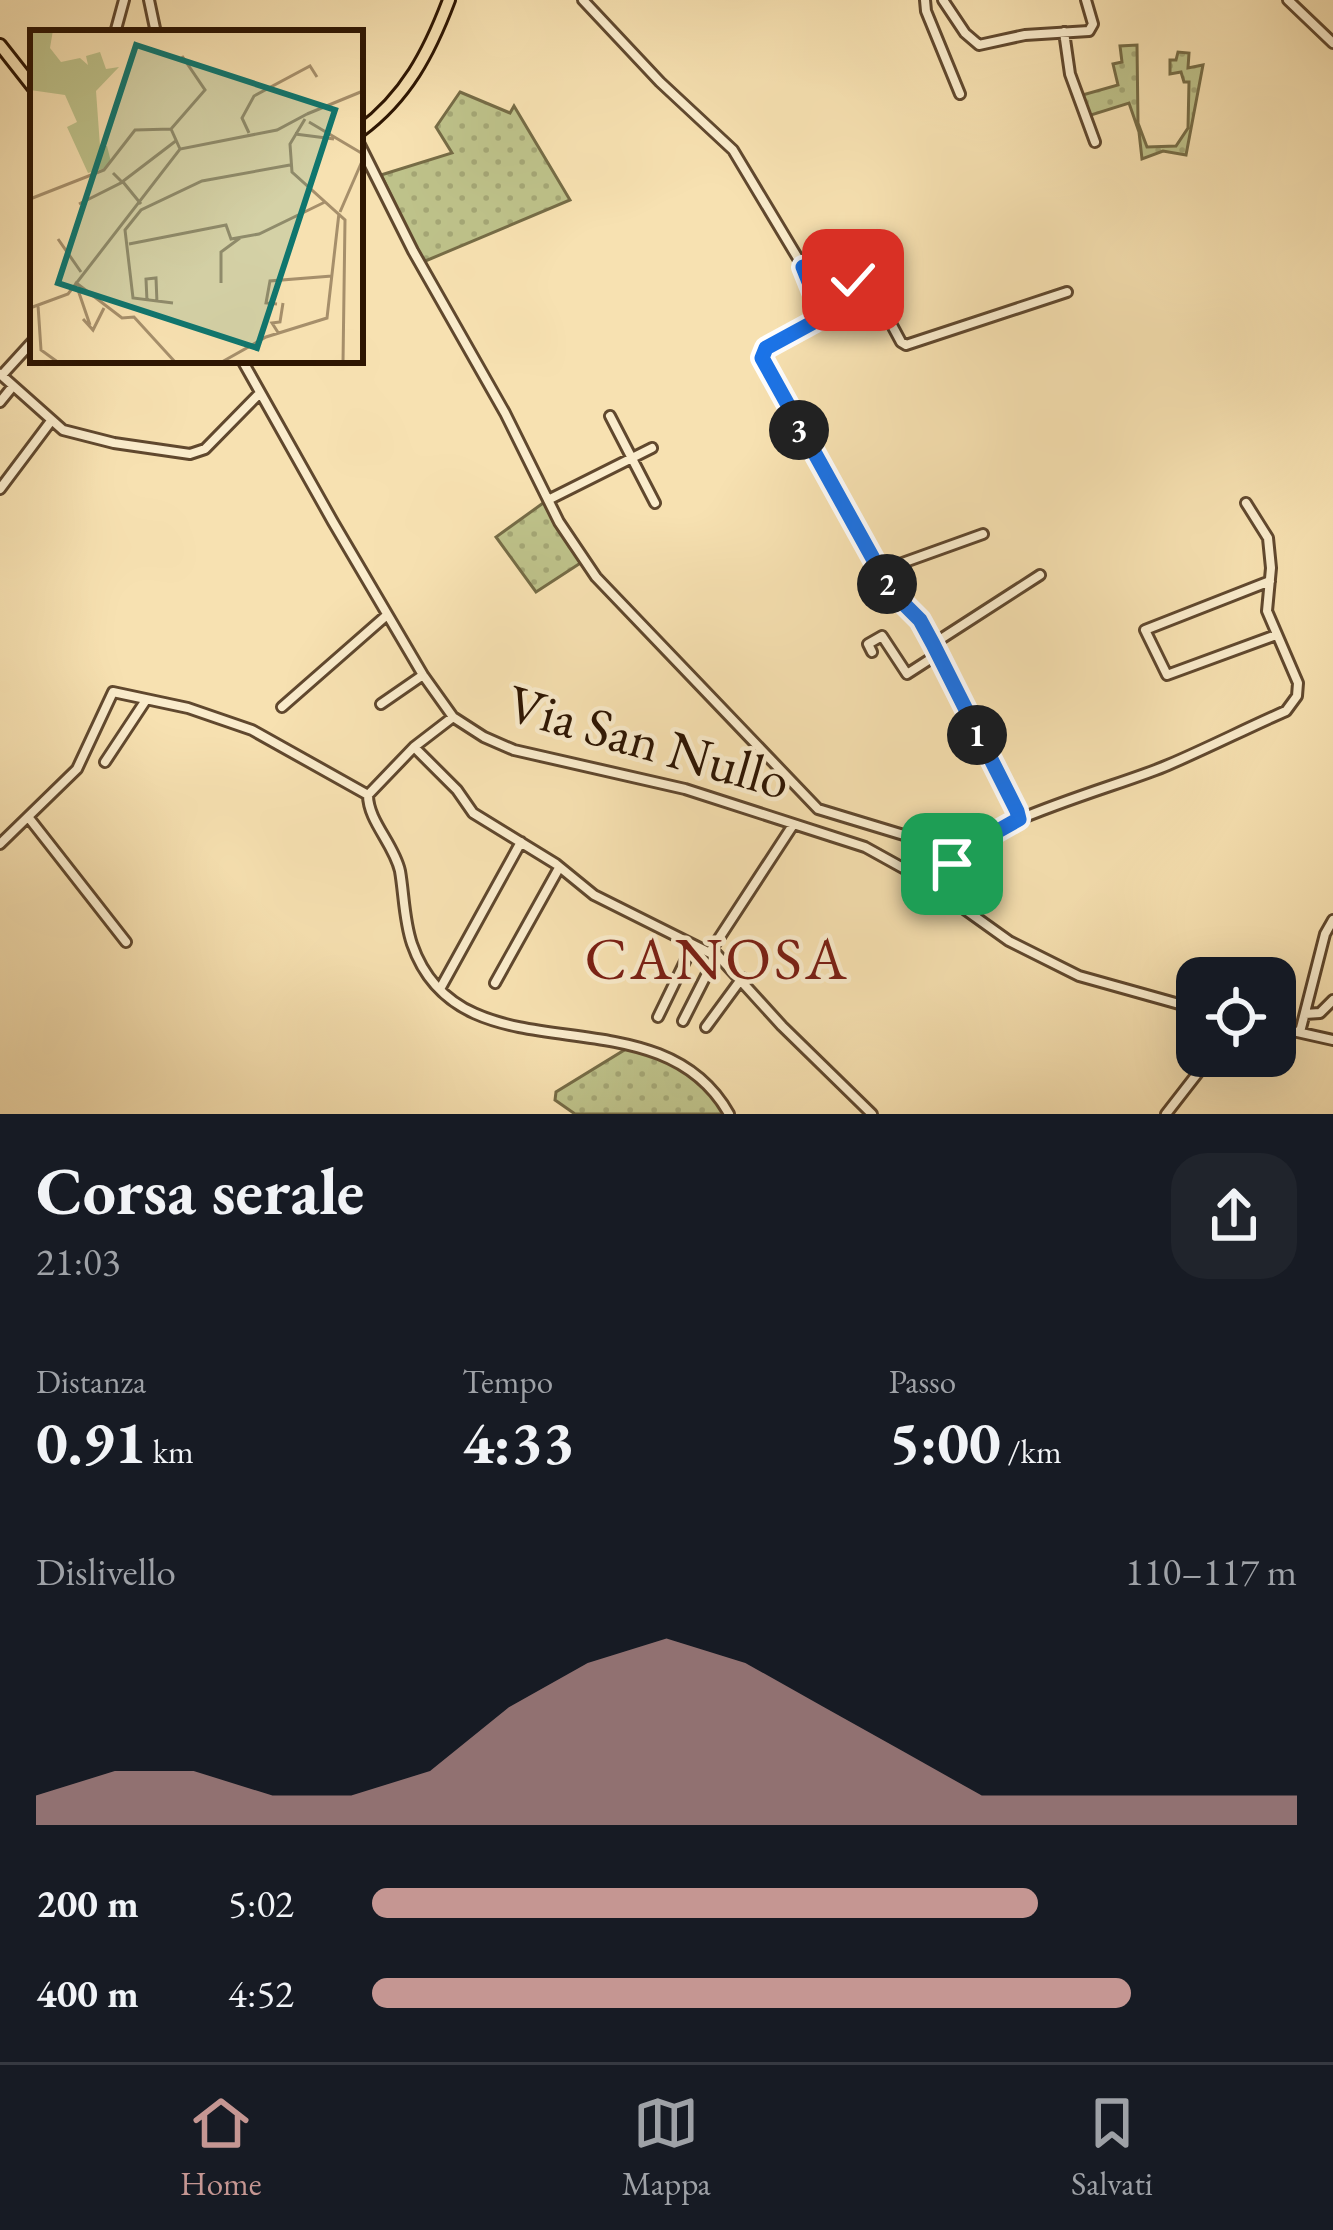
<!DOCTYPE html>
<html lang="it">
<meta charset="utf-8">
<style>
:root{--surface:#171b24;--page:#20242c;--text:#f1f3f6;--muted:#9ea1a6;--line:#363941;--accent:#c59692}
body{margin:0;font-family:"EB Garamond",serif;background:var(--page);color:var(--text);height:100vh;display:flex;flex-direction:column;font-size:45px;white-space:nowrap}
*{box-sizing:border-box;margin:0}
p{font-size:39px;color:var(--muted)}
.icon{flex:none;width:66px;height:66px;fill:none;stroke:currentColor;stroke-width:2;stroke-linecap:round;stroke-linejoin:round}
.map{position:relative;height:1114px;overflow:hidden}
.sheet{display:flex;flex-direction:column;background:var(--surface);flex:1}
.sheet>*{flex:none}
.fabs{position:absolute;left:1176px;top:957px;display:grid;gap:24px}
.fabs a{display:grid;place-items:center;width:120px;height:120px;border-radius:24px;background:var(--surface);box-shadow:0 12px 48px #0002;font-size:60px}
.pin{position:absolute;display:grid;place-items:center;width:102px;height:102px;color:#fff;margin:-51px;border-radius:24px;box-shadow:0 6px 18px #0006}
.km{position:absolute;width:60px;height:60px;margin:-30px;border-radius:50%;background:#222;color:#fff;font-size:33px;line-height:60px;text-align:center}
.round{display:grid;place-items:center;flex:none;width:126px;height:126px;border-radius:36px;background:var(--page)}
.overview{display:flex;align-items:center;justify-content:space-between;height:204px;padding:0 36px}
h1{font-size:66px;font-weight:700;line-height:90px}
.metrics{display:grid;grid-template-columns:repeat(3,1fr);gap:18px;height:204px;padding:12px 36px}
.metrics div{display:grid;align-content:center}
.metrics b{font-size:60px;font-weight:700}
.metrics small{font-size:33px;font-weight:400}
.metrics p{font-size:33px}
.chart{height:336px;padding:24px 36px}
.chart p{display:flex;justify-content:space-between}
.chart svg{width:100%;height:216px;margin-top:12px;fill:var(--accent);opacity:.7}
ul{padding:0 36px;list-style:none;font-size:39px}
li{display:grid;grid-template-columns:192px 144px 1fr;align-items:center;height:90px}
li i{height:30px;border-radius:15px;background:var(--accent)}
.tab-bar{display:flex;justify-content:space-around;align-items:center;height:168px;border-top:3px solid var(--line);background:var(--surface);font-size:33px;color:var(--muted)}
.tab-bar a{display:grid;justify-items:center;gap:6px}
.tab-bar .current{color:var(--accent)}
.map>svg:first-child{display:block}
.green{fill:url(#green-dots);stroke:#766c46;stroke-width:3}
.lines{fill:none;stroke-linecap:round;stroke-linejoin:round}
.minor-casing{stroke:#60482e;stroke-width:14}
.major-casing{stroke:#2d1502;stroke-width:16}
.minor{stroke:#faeccc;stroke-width:8}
.major{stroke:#f7e1b1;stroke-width:10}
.route-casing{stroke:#fff;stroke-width:24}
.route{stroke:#1a73e8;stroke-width:15}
.labels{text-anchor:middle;stroke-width:9;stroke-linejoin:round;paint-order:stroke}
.street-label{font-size:54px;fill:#2d1502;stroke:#faeccc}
.quarter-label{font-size:60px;letter-spacing:3px;fill:#7a1f14;stroke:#faeccc}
.inset-road{fill:none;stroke:#a68f6b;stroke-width:3}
.view{fill:#0f766e;fill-opacity:0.15;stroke:#0f766e;stroke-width:6}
.inset-edge{fill:none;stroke:#2d1502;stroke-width:6}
</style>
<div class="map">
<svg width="1333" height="1114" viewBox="0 0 1333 1114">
<defs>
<pattern id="green-dots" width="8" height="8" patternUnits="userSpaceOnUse" patternTransform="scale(3)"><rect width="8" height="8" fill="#bec28a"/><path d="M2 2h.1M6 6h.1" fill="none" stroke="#a4a675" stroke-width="1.8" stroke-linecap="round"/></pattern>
</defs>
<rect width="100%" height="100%" fill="#f7e1b1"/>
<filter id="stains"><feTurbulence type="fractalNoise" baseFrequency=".00167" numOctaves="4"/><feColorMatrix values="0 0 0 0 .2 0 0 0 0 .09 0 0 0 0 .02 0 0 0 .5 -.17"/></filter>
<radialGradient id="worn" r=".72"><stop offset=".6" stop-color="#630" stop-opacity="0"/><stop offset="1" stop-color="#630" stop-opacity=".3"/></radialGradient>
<path class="green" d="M1137,45l1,78 9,24 29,-1 12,-18 1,-46h-5l-3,-10 -11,2v-14h6l2,-8 11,1 -1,15 15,-3 -17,90 -23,-4 -21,8 -3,-27 -10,-29 -41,13 -9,-20 39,-11 -5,-21 9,-2 -2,-16z
M460,92l50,21 4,-7 56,94 -147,62 -42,-87 71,-22 -16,-26z
M546,501l36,61 -46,30 -40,-55z
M631,1046c39,12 72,33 95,68h-151l-20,-14 1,-8z"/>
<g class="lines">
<g class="minor-casing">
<path id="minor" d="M149,0l7,33
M583,0l77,82 73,68 69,115 19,40 2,12 -57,31 -4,10 129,233 29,30 13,23 86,175
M925,0l1,11 34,83
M943,0l22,33 14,12 46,-10 64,-4 4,-7 -7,-24
M1288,0l45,43
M1064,32l6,42 25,68
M115,33l9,-33
M360,145l53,106 92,162 54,109 37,55 222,232 89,27 45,28c19,-40 171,-79 216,-99 40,-17 79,-37 118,-54l11,-15 1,-13 -31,-72 4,-43 -3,-30 -22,-35
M804,267l33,-6 6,2 7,16 21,7 30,56 5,3 161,-53
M242,360l91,162 90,153 30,42 31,20 30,13 171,39 180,58 56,31 88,63 70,35 118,33
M0,374l63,56 51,13 76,11 15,-5 54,-55
M2,375l31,-34
M0,402l13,-16
M610,416l45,87
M0,489l51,-68
M548,500l104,-52
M880,571l103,-37
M1270,581l-125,49 22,45 109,-40
M933,644l107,-69
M872,652l-4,-8 14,-8 25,38 31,-20
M381,704l42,-29
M282,707l105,-92
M453,717l-39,30 -46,48c0,26 26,49 32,76 4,23 4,50 12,73 49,142 245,41 317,170
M414,747l43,43 16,23 83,51 38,31 122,61 -33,65
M105,762l41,-62
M29,818l97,124
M793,825l-81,124 70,77 90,88
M0,844l77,-75 36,-77 75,16 64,22 116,65
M495,983l64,-115
M440,989l81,-147
M1305,1014l15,-1 13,-13
M658,1017l35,-72
M706,1027l36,-49
M1275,1027l58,13
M1300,1032l25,-98 8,-14
M1166,1114l45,-58"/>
</g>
<g class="major-casing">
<path id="major" d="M0,45l33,42
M360,131c46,-34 69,-78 89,-131"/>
</g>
<use href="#minor" class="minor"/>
<use href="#major" class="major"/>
</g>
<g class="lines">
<g class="route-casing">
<path id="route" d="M853,280l-13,-18 -37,5 20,50 -57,31 -4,10 129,233 29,29 13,24 84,167 2,8 -62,35 -5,10"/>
</g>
<use href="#route" class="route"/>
</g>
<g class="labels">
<g class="street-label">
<text transform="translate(649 741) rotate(16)" y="19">Via San Nullo</text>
</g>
<g class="quarter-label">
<text x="717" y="979">CANOSA</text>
</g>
</g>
<g transform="translate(30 30)">
<rect width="333" height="333" fill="#f7e1b1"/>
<path d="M0,0h23l-3,18 11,14 19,-4 8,7 -2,-9 14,-4 6,17 13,-2 -23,24 4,55h7l4,16 -5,6 -18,5 -21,-46 10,-5 -12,-27 -35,-5z" fill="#bec28a"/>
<path class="inset-road" d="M277,84l56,-23M275,89l-15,25 2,28 53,48 -2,143M279,92l54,32M141,99l34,-39 -23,-34M219,103l-7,-15 12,-22 56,-30 7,11M265,104l39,5M83,143l9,9 55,-42M0,169l74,-29 31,-40 36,-1 9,20M49,174l44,-22 18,22M310,182l23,-53M28,209l23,33M99,214l97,-19 5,14 28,-5 66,-32M45,252l47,36 12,-1 42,46M191,253v-31l19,-14M47,257l13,38M117,271l-1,-22 10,-1 1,25M143,273l-40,-5 -8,-68 16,-20 61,-29 88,-16M247,274l-11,-1 4,-22 62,-5M8,275l3,45 18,13M0,278l38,-14 112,-145 97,-19 30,-16M53,289l10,11 11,-22M249,304l-7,-11 8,-1 3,-19M190,333l46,-26 61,-19 12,-105"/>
<path class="view" d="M106,15l199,65 -78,238 -199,-65z"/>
<rect width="333" height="333" class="inset-edge"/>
</g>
<rect width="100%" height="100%" filter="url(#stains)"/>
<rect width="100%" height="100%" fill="url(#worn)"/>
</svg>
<div class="fabs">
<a><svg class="icon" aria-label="locate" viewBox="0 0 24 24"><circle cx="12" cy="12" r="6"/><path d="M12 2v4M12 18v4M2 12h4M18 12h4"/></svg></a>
</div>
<div class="pin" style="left:952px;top:864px;background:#1e9e55"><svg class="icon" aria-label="arrive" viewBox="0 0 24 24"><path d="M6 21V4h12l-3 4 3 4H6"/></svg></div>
<div class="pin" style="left:853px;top:280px;background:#d93025"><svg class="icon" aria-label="check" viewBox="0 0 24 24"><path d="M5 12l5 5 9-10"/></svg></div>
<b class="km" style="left:977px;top:735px">1</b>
<b class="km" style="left:887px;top:584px">2</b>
<b class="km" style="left:799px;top:430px">3</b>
</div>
<section class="sheet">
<div class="overview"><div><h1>Corsa serale</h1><p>21:03</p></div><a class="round"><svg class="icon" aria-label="share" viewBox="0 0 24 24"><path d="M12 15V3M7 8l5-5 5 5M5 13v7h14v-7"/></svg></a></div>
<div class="metrics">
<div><p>Distanza</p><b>0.91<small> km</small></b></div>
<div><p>Tempo</p><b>4:33</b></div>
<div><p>Passo</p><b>5:00<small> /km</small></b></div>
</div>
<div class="chart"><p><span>Dislivello</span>110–117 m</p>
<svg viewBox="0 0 160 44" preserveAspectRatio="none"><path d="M0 44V38L10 33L20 33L30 38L40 38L50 33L60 20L70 11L80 6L90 11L100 20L110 29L120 38L130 38L140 38L150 38L160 38V44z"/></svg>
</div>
<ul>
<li><b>200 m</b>5:02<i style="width:72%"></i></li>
<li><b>400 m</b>4:52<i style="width:82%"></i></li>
</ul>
</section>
<nav class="tab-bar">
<a class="current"><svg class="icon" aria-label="home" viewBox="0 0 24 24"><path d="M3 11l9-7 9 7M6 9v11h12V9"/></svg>Home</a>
<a><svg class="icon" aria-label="map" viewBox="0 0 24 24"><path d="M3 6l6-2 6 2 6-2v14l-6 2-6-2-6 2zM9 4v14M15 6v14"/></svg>Mappa</a>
<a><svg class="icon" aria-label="saved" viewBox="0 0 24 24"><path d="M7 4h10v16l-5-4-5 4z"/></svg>Salvati</a>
</nav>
